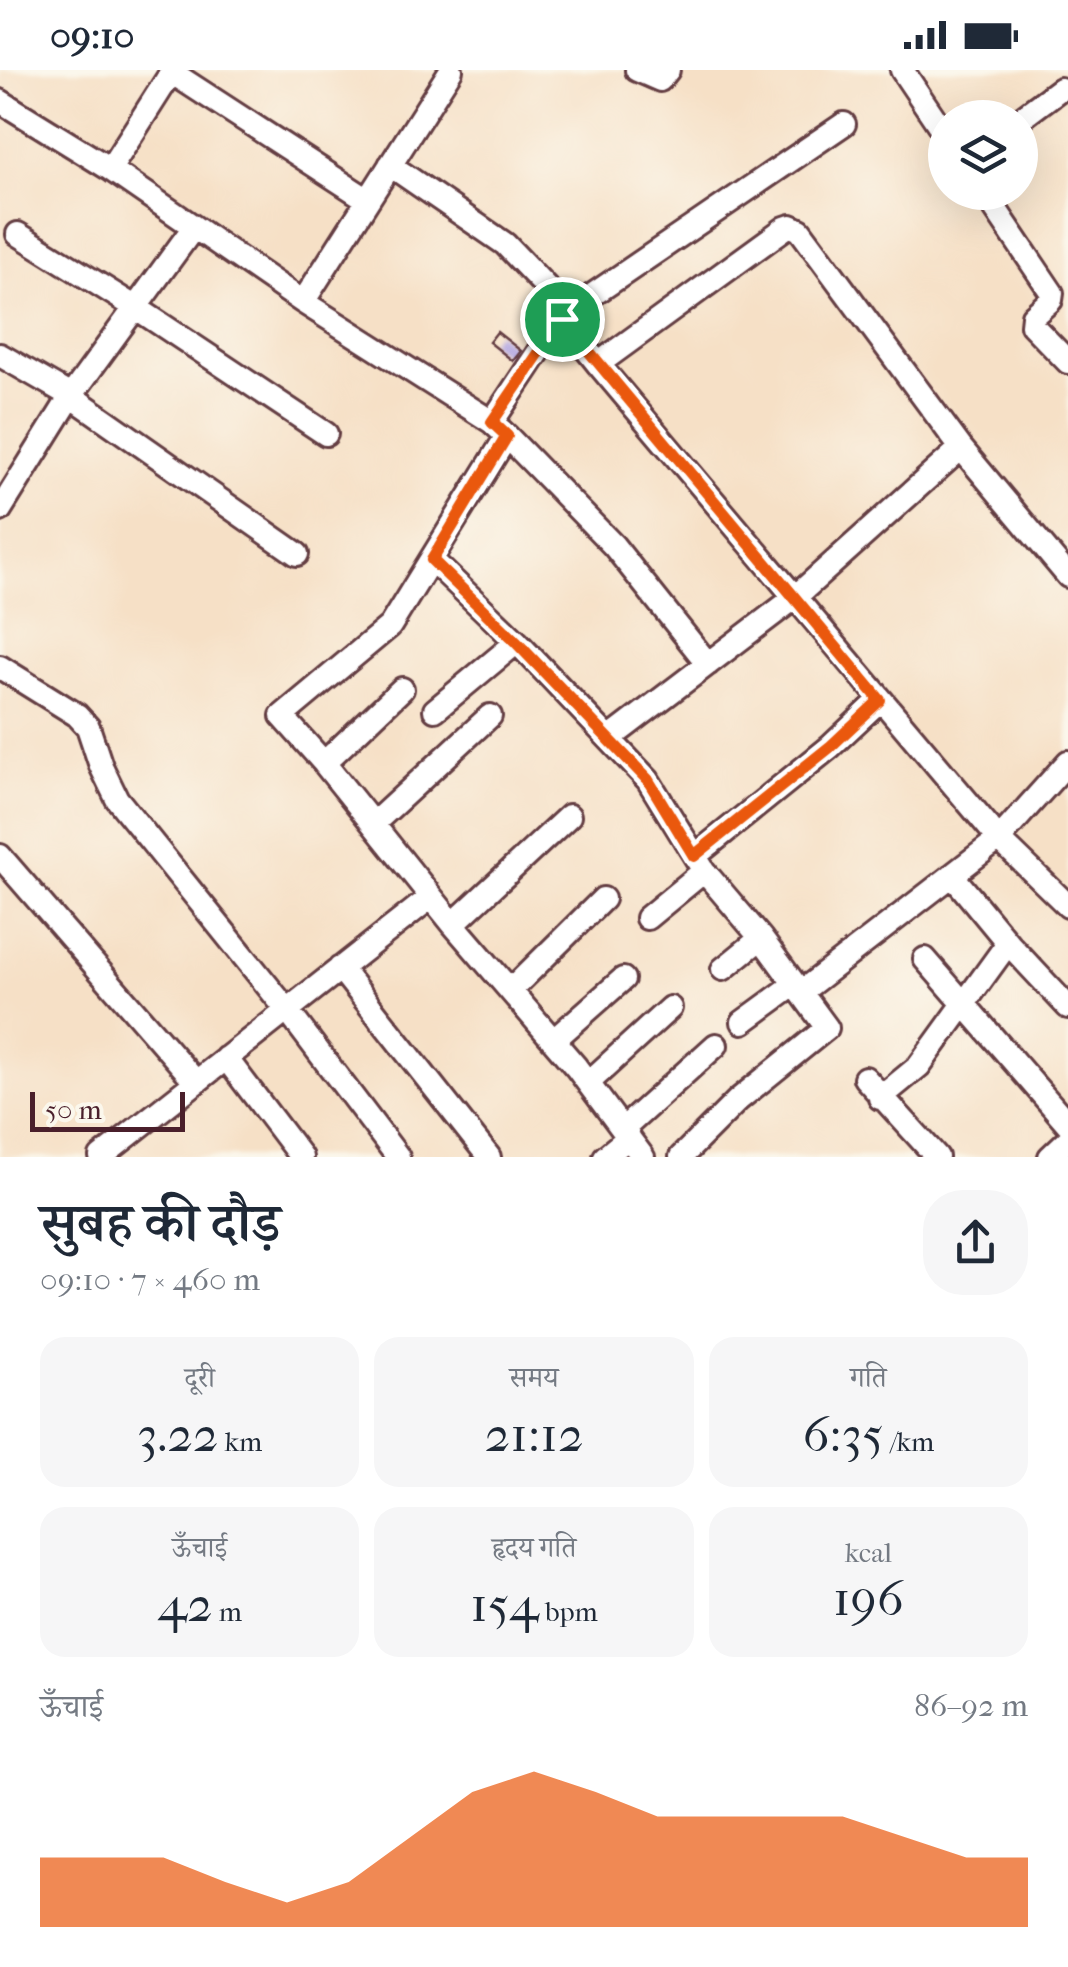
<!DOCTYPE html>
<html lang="hi">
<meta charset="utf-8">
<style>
:root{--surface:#fff;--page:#f6f6f7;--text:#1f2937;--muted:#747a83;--accent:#ea580c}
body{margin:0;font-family:"IM FELL French Canon","Noto Serif Devanagari",serif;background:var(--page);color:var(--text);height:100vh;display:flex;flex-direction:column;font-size:38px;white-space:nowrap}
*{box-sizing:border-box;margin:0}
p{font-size:32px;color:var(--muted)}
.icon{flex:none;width:55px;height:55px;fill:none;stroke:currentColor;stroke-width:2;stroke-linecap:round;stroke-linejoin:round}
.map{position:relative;height:1087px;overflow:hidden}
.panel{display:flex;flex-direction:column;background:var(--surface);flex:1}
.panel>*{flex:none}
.controls{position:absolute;left:928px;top:30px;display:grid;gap:20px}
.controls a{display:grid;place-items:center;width:110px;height:110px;border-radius:50%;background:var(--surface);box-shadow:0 10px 40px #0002;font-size:50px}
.scale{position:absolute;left:30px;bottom:25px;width:155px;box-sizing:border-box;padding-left:10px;border:5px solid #4a1f2b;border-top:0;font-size:28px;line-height:35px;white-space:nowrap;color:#4a1f2b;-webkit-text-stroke:8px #fbf7ec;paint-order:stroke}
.pin{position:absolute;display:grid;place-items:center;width:85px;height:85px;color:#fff;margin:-42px;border:5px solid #fff;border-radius:50%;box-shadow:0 2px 10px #0007}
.round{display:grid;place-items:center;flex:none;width:105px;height:105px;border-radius:40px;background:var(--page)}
.overview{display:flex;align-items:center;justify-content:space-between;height:170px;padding:0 40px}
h1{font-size:55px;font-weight:600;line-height:75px}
.figures{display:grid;grid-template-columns:repeat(3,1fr);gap:15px;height:170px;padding:10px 40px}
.figures div{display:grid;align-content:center;border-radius:25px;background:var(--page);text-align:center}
.figures b{font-size:50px;font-weight:600}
.figures small{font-size:28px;font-weight:400}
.figures p{font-size:28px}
.chart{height:280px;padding:20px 40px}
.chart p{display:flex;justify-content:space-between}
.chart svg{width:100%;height:180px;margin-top:10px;fill:var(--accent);opacity:.7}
.status{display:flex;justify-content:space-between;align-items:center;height:70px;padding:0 50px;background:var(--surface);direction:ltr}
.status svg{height:28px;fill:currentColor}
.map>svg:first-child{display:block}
.building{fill:#aea1e0}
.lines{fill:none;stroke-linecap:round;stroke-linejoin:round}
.minor-casing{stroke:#643c42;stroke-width:28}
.minor{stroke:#fff;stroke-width:22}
.route-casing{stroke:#fff;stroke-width:20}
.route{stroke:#ea580c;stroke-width:12}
</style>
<div class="status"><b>09:10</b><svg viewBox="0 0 49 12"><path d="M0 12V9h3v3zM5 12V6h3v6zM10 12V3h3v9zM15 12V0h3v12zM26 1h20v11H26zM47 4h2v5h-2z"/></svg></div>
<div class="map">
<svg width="1068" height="1087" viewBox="0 0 1068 1087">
<rect width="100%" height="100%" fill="#fbf7ec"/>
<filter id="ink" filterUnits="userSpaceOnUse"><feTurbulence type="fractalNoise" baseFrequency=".01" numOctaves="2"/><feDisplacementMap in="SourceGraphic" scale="20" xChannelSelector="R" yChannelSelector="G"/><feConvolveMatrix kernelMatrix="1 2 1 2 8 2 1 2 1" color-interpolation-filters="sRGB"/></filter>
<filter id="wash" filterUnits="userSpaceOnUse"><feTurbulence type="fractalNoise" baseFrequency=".0048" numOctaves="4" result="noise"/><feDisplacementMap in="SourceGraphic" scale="40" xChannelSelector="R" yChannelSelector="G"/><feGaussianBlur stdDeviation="2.25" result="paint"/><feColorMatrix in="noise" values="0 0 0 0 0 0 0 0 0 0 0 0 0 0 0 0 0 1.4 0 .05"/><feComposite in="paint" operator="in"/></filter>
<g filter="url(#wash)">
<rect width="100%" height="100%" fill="#f6e0c6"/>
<g id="blocks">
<path class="building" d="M497,262l24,19 -8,10 -24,-19z"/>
</g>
</g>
<g filter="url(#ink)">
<use href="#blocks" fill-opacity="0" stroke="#643c42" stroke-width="2.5"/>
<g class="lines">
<g class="minor-casing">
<path id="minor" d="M637,0l23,10 8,-10
M902,0l43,64
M171,2l197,128
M0,31l110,68 193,133 148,-232
M1020,49l40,-30
M390,95l115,79 64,67
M110,99l63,-99
M984,122l68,101 -1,7 -18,16 -1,9 36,37
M18,164l120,75 188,125
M303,232l189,120 15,14 -117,190 -108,90 42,47 129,161 123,143 67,90
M562,249l36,45
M0,285l71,41 226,158
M492,352l63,-95 14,-16 275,-187
M507,366l107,110 94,118
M0,440l71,-114 123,-169
M432,490l85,82 131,138 56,91 57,67 66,90 -89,72 -57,57
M1068,506l-107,-128 -161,-218 -9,-4 -6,2 -187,136 401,475 69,67
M0,597l77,48 11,12 13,39 16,33 170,211 111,147
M435,640l82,-68
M609,669l184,-140 168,-151
M324,693l78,-74
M373,754l117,-108
M0,786l196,226
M695,786l135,-109 50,-47
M952,805l56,68 60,64
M647,848l57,-47
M453,854l116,-108
M925,889l143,165
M340,898l149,189
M723,899l38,-31
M512,919l91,-90
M801,922l198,-153 69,-77
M743,952l52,-38
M554,970l69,-61
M226,988l75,99
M865,1008l72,79
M588,1013l82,-75
M880,1028l39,-32 89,-123
M623,1059l93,-84
M101,1087l330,-260
M605,1087l24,-20
M1050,1087l18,-17"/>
</g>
<use href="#minor" class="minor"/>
</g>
</g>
<g class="lines" filter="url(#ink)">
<g class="route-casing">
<path id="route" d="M562,249l318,381 -50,47 -136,109 -46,-76 -132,-138 -84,-82 75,-124 -15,-14z"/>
</g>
<use href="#route" class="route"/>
</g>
</svg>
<div class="controls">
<a><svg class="icon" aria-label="layers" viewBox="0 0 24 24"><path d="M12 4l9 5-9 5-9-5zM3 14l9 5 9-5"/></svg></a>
</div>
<div class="scale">50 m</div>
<div class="pin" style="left:562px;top:249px;background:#1e9e55"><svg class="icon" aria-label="arrive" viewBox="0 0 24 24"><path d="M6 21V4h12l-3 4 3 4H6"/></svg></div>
</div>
<section class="panel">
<div class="overview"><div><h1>सुबह की दौड़</h1><p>09:10 · 7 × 460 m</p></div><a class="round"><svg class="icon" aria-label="share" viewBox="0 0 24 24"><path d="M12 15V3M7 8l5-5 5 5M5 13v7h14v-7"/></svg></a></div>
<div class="figures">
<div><p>दूरी</p><b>3.22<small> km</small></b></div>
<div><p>समय</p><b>21:12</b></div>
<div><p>गति</p><b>6:35<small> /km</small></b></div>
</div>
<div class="figures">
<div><p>ऊँचाई</p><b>42<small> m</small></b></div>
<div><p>हृदय गति</p><b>154<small> bpm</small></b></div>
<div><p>kcal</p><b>196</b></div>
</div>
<div class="chart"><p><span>ऊँचाई</span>86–92 m</p>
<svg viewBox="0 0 160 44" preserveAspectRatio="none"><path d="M0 44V27L10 27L20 27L30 33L40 38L50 33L60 22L70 11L80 6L90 11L100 17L110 17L120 17L130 17L140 22L150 27L160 27V44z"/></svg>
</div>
</section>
